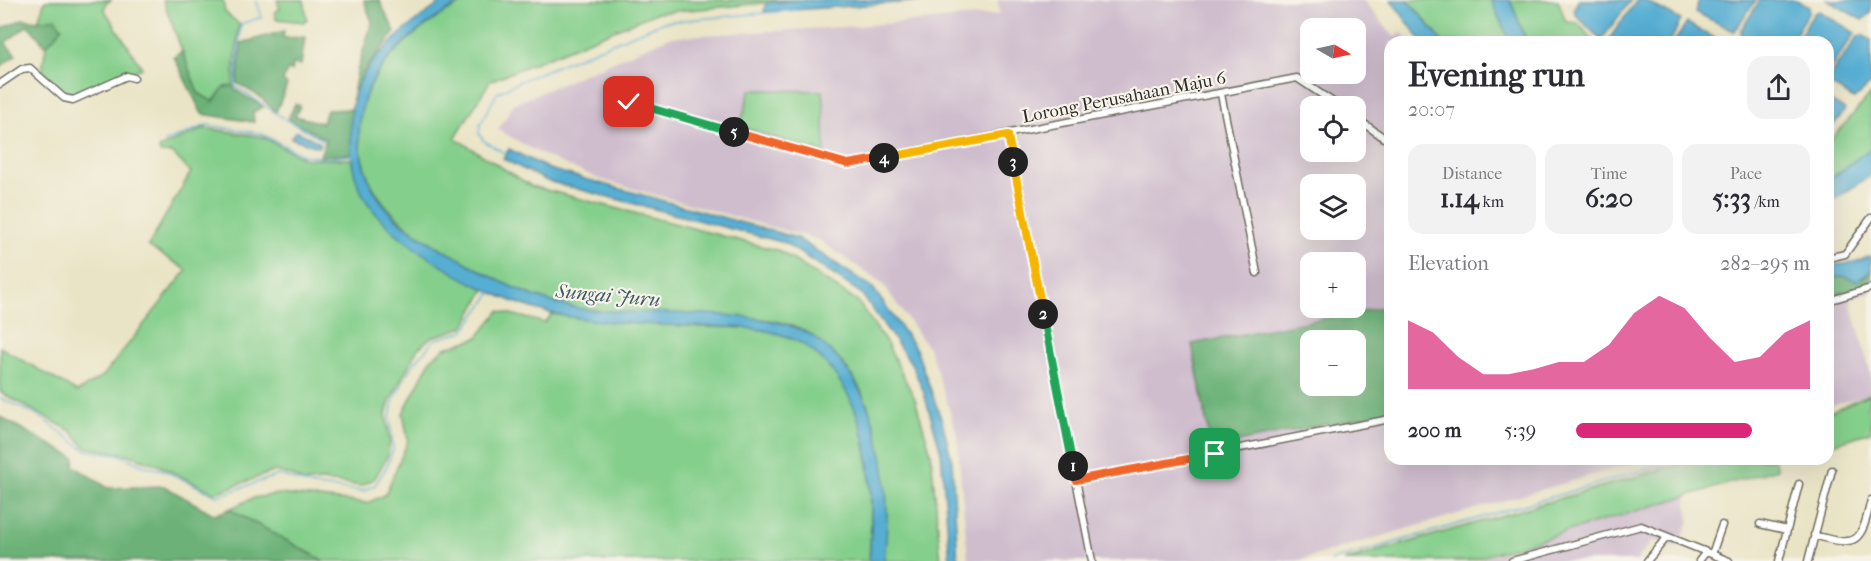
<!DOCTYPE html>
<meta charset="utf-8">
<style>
:root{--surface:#fff;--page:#f2f2f3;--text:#2b2b33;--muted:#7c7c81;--accent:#db2777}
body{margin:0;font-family:"IM FELL French Canon",serif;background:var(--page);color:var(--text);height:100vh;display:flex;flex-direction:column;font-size:22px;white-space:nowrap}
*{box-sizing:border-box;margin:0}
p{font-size:20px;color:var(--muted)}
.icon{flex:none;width:33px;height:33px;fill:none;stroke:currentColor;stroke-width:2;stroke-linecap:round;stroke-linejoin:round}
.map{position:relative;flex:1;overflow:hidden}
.panel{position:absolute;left:1384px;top:36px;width:450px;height:429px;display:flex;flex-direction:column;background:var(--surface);border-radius:18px;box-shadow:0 6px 24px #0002}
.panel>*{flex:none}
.needle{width:39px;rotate:99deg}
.fabs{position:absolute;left:1300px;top:18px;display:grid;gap:12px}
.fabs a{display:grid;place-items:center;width:66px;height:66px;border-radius:12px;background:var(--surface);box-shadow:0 6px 24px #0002;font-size:30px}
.pin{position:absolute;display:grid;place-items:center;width:51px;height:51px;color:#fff;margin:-26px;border-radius:12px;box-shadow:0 3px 9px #0006}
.km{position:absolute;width:30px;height:30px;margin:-15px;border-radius:50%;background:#222;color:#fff;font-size:16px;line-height:30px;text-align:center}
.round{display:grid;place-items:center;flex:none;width:63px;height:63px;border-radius:18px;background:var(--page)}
.head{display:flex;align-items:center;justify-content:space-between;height:102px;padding:0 24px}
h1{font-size:33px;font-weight:800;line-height:45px}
.stats{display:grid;grid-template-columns:repeat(3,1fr);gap:9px;height:102px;padding:6px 24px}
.stats div{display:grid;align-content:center;border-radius:15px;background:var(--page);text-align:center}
.stats b{font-size:26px;font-weight:800}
.stats small{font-size:16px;font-weight:400}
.stats p{font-size:16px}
.chart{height:168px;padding:12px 24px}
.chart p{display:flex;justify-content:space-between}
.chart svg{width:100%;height:108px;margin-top:6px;fill:var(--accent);opacity:.7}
ul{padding:0 24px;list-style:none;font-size:20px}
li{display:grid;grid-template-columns:96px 72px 1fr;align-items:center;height:45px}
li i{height:15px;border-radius:8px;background:var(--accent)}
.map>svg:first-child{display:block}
.industrial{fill:#cfbdce;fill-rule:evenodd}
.green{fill:#85cf8c;stroke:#587d5c;stroke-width:1.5}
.forest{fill:#6cb278;stroke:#4c6e52;stroke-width:1.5;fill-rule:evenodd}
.water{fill:#56aed3;stroke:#406c7f;stroke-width:1.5}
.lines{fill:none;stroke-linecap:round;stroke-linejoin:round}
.stream{stroke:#56aed3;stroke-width:1.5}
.minor-casing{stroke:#6e6c61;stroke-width:9}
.minor{stroke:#fff;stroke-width:6}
.split-1-casing{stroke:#fff;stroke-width:12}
.split-2-casing{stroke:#fff;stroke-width:12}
.split-3-casing{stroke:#fff;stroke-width:12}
.split-4-casing{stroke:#fff;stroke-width:12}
.split-5-casing{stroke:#fff;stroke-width:12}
.split-6-casing{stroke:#fff;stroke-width:12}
.split-1{stroke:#f0652b;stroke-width:8}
.split-2{stroke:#22a559;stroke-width:8}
.split-3{stroke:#f5b400;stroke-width:8}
.split-4{stroke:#f5b400;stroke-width:8}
.split-5{stroke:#f0652b;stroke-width:8}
.split-6{stroke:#22a559;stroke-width:8}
.labels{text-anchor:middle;stroke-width:4.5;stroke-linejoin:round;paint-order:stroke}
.street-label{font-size:18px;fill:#2b2b2b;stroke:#f7f3e8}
.water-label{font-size:20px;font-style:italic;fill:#3a5966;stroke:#f7f3e8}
</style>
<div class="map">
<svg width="1871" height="561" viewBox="0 0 1871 561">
<rect width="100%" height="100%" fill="#f7f3e8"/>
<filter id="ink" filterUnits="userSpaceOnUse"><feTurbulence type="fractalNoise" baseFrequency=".0167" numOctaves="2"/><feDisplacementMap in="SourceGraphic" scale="12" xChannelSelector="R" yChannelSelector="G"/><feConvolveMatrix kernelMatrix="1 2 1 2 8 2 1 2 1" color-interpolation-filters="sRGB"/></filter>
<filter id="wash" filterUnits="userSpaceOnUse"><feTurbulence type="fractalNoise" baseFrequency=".008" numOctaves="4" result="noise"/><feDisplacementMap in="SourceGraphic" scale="24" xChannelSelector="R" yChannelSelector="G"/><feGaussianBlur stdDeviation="1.35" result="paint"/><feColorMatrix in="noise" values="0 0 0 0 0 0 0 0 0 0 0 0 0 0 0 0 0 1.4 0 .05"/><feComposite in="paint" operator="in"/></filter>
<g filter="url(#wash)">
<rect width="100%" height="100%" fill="#eae4c6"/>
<path class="industrial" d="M997,0h366l31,37 8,-4 7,9h-19v417h257l-351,102h-328l-11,-127 -27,-84 -48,-67 -63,-43 -220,-61 -56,-24 -45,-25 16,-26 156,-67 188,-11 142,-12zM1311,28h45v46h-45zM1311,106h45v46h-45zM1311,184h45v46h-45zM1311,262h45v46h-45zM1311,340h45v46h-45z
M1871,284v8l-21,7 21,76 -1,19 -41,12v-110z
M1686,494l3,27 -11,26 -25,-7 -17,21h-160z"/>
<path class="green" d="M45,0h67l-5,2 -3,7 38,59 -69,27 -7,-1 -24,-23 4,-25 16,-19 -24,-6z
M163,0h60l2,12 14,12 -6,62 -9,1 -11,15 -15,-9z
M277,0h27l3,19 -3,3 -28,-3 -1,-7 5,-3z
M467,0h331l-142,13 -166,68 -35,57 76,48 249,65 78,51 28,40 29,57 16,55 10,107h-57c7,-63 0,-165 -53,-209 -10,-9 -24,-21 -36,-25 -21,-9 -48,-9 -72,-10 -46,-3 -94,-2 -140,-8 -55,-8 -99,-36 -146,-63 -43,-25 -75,-57 -78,-109 -3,-65 56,-109 108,-137z
M1408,0h83l19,42h-67z
M1510,0h48l8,22 12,1 16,19h-67z
M750,90l73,1 2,62 -85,-26z
M1871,94v54l-42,32 -1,-37z
M204,128l59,9 42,22h47c12,70 78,98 133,130l-21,38 -34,11 -13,12 -27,51 -4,13 4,27 -2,14 -13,23 -8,5 -6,3 -36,-5 -22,1 -10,-6 -18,-5 -60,22 -59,-29 -30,-10 -41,-7 -14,-16 -71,-39v-45l77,45 26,-16 84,-106 -39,-24 43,-74 -19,-19h-12l-1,-5z
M499,311l46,12 7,-9c49,9 100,10 150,13 27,1 56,-1 81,8 90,30 92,149 86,226h-545l-95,-52 24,-11 26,-4 88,9 18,-8 23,-54 -5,-28 28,-54 14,-11 32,-10z
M1870,394l-3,17 4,1v20l-42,13v-33z
M1697,459h77l3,10 -309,92h-124z"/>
<path class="forest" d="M364,0h15l16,32 -31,39 -12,29 6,-33 14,-45z
M55,18l7,10 -16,18 -18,-21 -23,18 11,12 -16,12v-38l23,-10 15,2z
M284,31l-1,7 22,-1 -4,28 -8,-1 -1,7 -5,-1 -4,11 4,4 -11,27 -17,-16 -22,-13 4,-40z
M182,51l16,42 15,9 11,-15 9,-1c5,9 21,13 30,21l-10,5 1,10 -52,-8 -28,-57z
M295,104l5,2 -5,10 27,7 5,-13 25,-1 -1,45 -31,2 6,-17 -38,-20z
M1871,271v13l-42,12v-17l15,-3 20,2z
M1390,306v106l-179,35 -19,-103zM1356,340v46h-45v-46z
M0,417l75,41 -1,8 34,22 56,-2 51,29 14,-6 95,52h-324z"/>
<path class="water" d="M445,0h22c-34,18 -68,41 -90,73 -30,47 -21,108 20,146 18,17 44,29 65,41 39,23 76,42 121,49 59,8 189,-5 234,30 66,51 76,145 67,222h-15c6,-72 5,-155 -52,-206 -35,-33 -89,-27 -133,-29 -43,-2 -87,-3 -129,-12 -49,-10 -107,-41 -147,-71 -32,-24 -56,-51 -57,-94 0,-20 -2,-43 6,-62 17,-36 56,-65 88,-87z
M798,0h143l-177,12 2,-9z
M1391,0h17l35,42h-21z
M1491,0h19l17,42h-17z
M1579,0h52l-30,40 -26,-26 -1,-6z
M1637,0h7l37,20 -11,22h-63z
M1699,0h57l-22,31 -39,-19z
M1760,0h36l13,7v5l-18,30h-39l-11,-6v-6z
M1827,0h44v13l-9,7z
M1819,11l36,22 -26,37 -1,-28h-32l18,-29z
M1687,23l2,1 33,18h-48z
M1862,35l9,5v44l-17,15 -25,-15v-7l29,-41z
M1829,100l16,10 -16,21z
M296,131l23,11 1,2 -2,3 -27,-9z
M1871,148v27l-42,28v-23z
M509,149l40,20 248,69 76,50 43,61 26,72 10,40 6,100h-8l-9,-109 -18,-62 -12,-27 -50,-70 -76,-50 -238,-62 -44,-22z
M1871,256v15l-14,10 -13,-5 -15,2v-13l23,-2z"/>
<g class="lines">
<path class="stream" d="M256,0l6,17 -21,7 -6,62 48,32 41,22
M165,142l42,-17 55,9 40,21 25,3 25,-3
M506,154l-22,-13 -5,-7 1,-9 17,-32 23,-12 144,-59 133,-12
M0,398l38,17 47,35 36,5 20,10 22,5 54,26 62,-21 35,11 49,5 12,-6 11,-17 7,-18 -3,-33 3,-16 18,-34 23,-27 30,-9 28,-39
M1331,561l351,-102"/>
</g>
</g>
<g filter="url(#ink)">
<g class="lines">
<g class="minor-casing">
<path id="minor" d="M0,84l22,-15 8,-1 34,30 9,2 54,-24 7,2
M1221,94l36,179
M629,102l219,62 449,-86 42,28
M1356,118l34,24
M1008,134l84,427
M1828,258l17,-4 26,-36
M1828,301l43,-13
M1076,480l314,-61
M1760,524l27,6
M1814,535c44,13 47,8 57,-35
M1712,554l10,-29
M1512,561l129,-35 88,35
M1647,561l20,-24
M1699,561l7,-9
M1779,561l20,-77
M1808,561l24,-91"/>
</g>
<use href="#minor" class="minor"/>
</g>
</g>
<g class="lines" filter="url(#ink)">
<g class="split-1-casing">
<path id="split-1" d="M1073,466l3,14 139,-26"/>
</g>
<g class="split-2-casing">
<path id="split-2" d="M1043,314l30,152"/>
</g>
<g class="split-3-casing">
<path id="split-3" d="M1013,162l30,152"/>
</g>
<g class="split-4-casing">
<path id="split-4" d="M884,158l124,-23 5,27"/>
</g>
<g class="split-5-casing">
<path id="split-5" d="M734,132l114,32 36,-6"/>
</g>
<g class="split-6-casing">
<path id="split-6" d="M629,102l105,30"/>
</g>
<use href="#split-1" class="split-1"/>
<use href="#split-2" class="split-2"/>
<use href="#split-3" class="split-3"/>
<use href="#split-4" class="split-4"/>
<use href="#split-5" class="split-5"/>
<use href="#split-6" class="split-6"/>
</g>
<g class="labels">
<g class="street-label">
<text transform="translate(1124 97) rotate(-11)" y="6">Lorong Perusahaan Maju 6</text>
</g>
<g class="water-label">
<text transform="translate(608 295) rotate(5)" y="7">Sungai Juru</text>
</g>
</g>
</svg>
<div class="fabs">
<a><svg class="needle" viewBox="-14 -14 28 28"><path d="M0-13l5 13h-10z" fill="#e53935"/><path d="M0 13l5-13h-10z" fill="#7c7c81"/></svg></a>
<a><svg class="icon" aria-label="locate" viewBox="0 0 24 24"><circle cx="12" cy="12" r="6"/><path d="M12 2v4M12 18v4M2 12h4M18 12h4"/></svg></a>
<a><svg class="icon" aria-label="layers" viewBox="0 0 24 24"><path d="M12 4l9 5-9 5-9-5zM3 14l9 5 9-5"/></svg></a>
<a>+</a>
<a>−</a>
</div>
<div class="pin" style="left:1215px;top:454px;background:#1e9e55"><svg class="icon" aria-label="arrive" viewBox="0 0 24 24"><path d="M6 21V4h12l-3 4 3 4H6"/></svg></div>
<div class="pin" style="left:629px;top:102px;background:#d93025"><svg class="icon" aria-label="check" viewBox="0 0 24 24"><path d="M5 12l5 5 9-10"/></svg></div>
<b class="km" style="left:1073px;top:466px">1</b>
<b class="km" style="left:1043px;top:314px">2</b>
<b class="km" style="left:1013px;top:162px">3</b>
<b class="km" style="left:884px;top:158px">4</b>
<b class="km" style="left:734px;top:132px">5</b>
<section class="panel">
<div class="head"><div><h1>Evening run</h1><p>20:07</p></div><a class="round"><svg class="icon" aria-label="share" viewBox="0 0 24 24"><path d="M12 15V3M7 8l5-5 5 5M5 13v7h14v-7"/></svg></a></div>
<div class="stats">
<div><p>Distance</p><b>1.14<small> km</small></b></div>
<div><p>Time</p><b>6:20</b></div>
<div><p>Pace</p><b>5:33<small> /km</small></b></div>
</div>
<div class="chart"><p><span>Elevation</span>282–295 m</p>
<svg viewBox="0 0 160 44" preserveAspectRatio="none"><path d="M0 44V16L10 21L20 31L30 38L40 38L50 36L60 33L70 33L80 26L90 13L100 6L110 11L120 23L130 33L140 31L150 21L160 16V44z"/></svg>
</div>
<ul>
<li><b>200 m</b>5:39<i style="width:75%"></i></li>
</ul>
</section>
</div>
